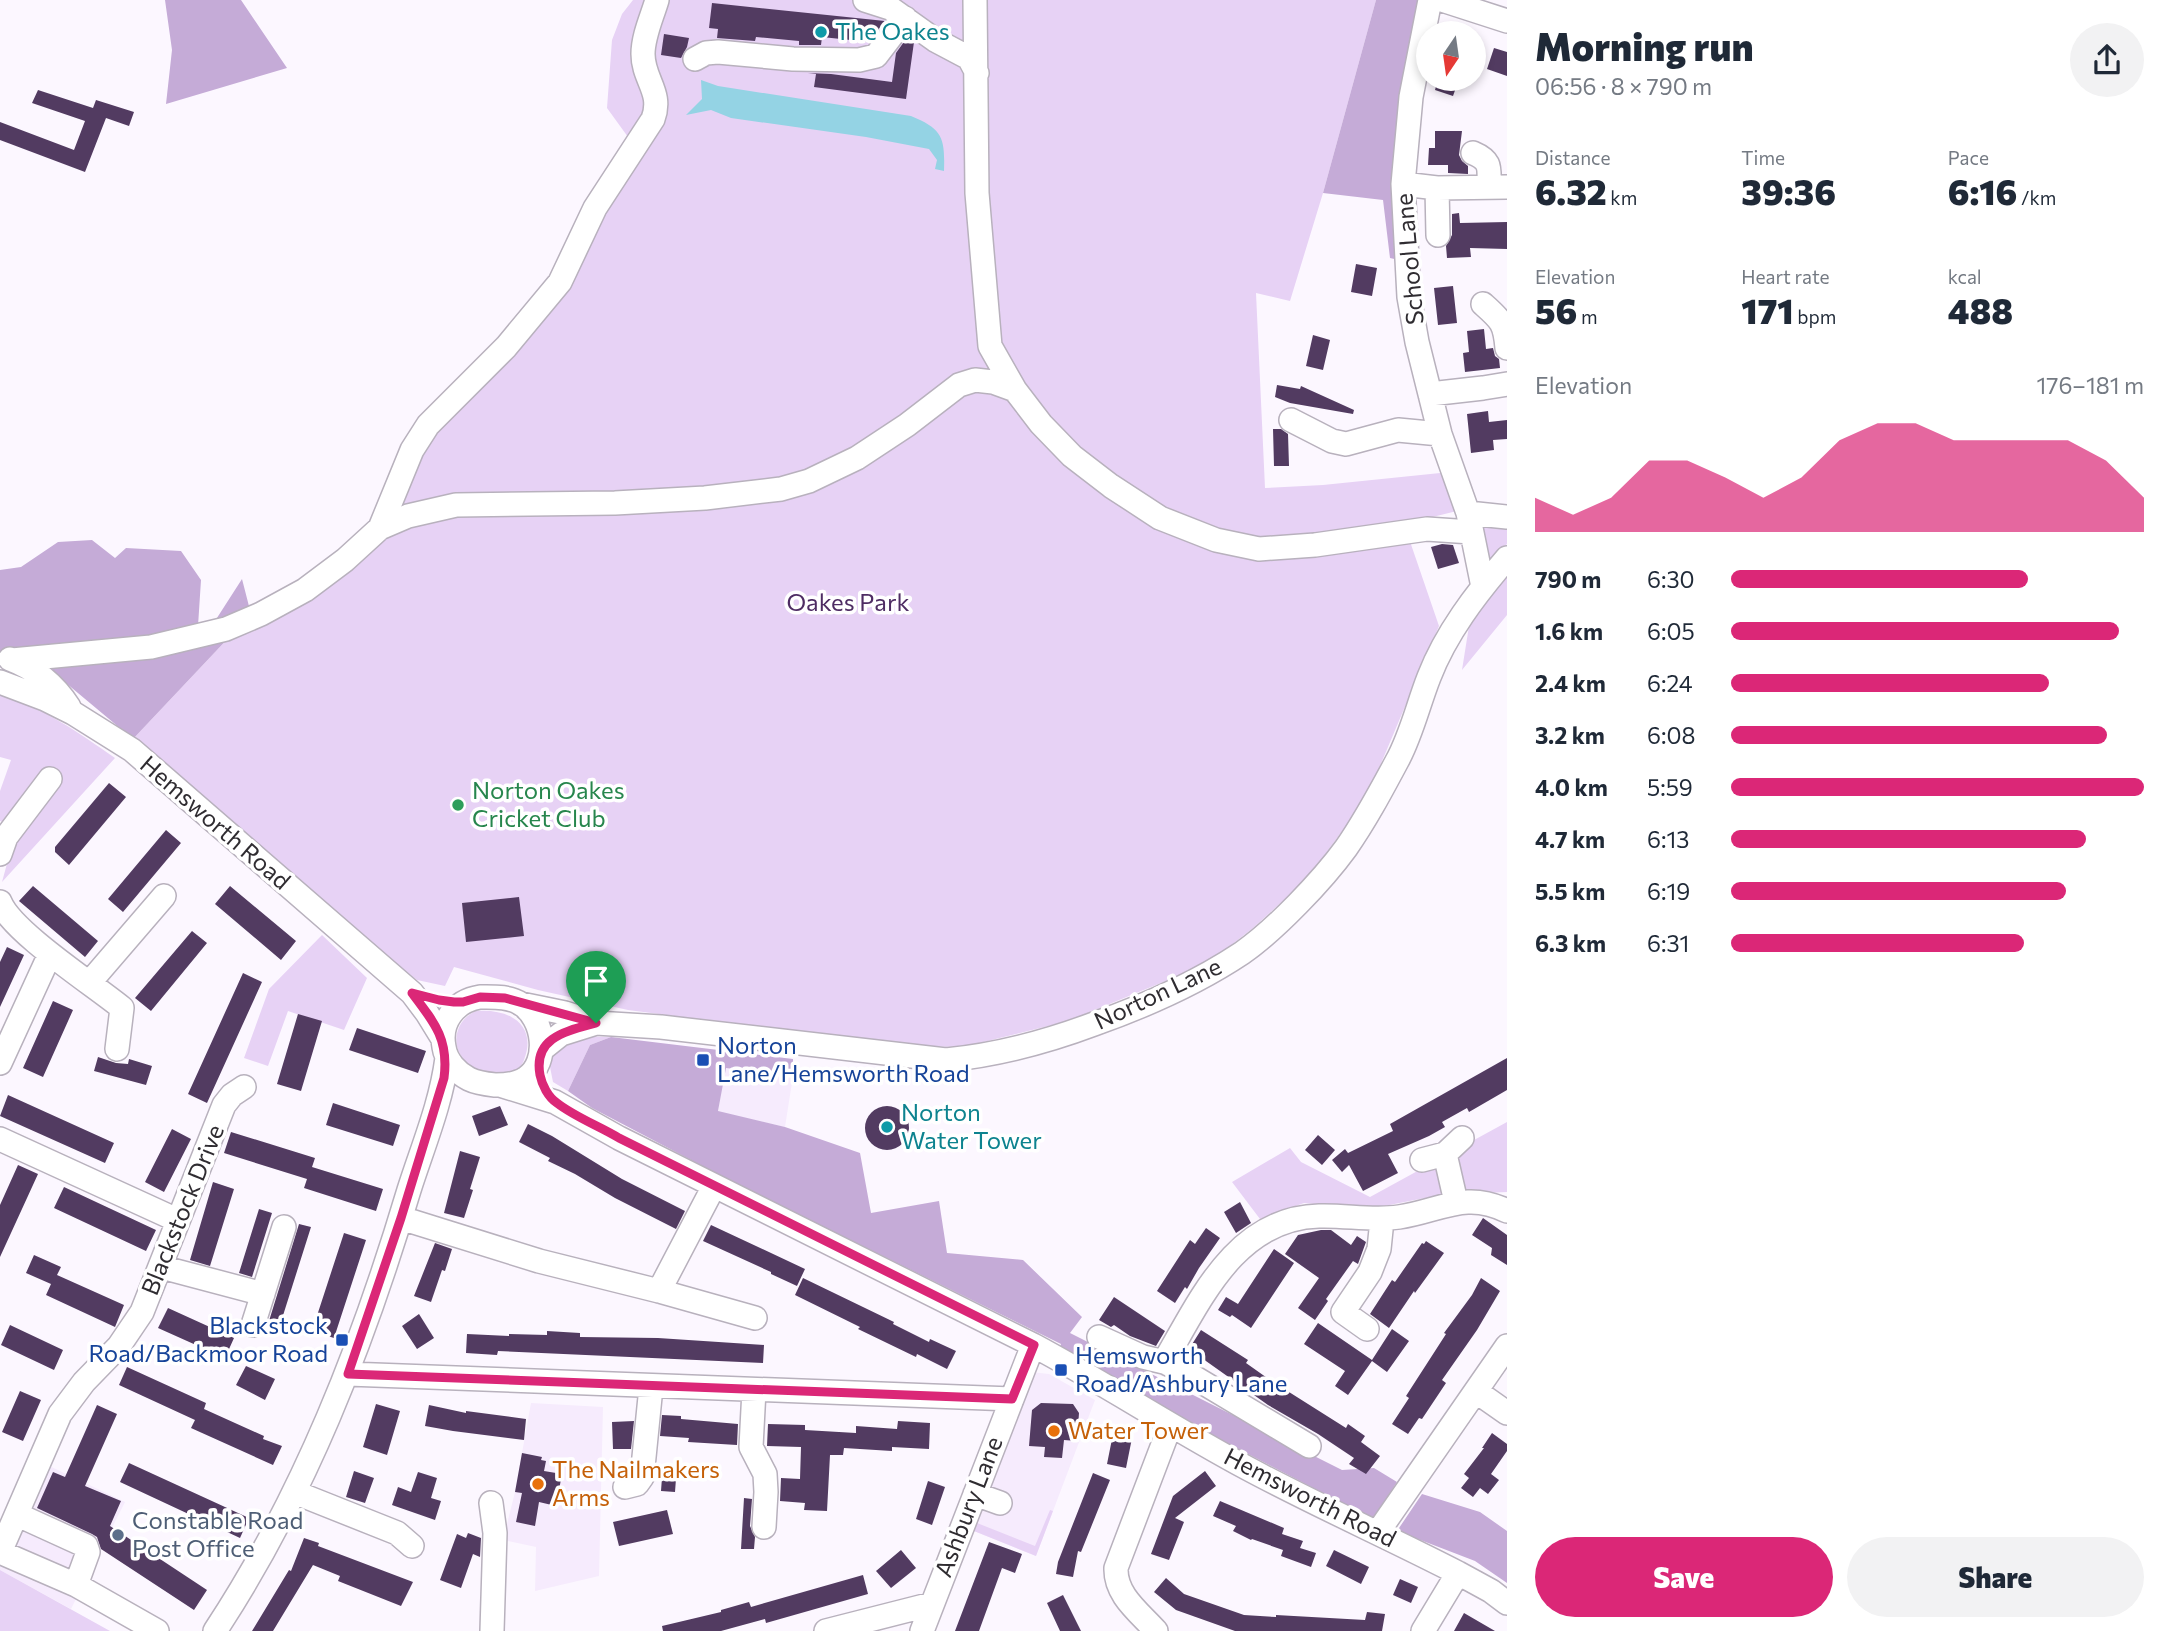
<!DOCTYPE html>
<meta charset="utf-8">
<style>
:root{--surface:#fff;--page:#f2f2f3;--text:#1f2937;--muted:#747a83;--accent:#db2777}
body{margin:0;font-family:Commissioner,sans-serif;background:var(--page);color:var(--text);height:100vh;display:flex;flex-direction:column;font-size:26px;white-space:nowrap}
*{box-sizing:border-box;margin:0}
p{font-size:23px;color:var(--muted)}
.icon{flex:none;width:38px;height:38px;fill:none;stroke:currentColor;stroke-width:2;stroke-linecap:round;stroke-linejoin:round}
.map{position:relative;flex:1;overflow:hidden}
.sheet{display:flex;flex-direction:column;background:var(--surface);width:665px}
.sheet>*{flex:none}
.needle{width:46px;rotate:193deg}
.controls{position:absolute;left:1416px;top:21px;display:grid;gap:14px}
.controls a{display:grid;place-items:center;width:70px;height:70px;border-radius:50%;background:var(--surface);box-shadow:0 4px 10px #0003;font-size:35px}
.pin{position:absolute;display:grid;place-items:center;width:60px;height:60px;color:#fff;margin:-72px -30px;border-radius:50% 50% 50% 0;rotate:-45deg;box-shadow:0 0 7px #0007}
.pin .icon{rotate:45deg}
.round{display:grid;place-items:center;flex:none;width:74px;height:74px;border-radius:37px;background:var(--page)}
.headline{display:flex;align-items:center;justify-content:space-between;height:119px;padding:0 28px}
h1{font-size:38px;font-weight:800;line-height:52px}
.stats{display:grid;grid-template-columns:repeat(3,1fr);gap:10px;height:119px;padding:7px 28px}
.stats div{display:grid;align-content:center}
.stats b{font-size:35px;font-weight:800}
.stats small{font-size:19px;font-weight:400}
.stats p{font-size:19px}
.chart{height:196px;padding:14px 28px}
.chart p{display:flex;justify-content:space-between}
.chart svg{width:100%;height:126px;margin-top:7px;fill:var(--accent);opacity:.7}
.button{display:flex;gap:14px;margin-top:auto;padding:14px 28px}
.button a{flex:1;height:80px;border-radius:42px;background:var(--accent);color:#fff;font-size:28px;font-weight:800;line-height:80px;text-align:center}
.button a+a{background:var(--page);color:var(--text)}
ul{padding:0 28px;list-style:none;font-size:23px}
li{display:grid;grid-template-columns:112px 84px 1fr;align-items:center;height:52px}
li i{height:18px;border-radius:9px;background:var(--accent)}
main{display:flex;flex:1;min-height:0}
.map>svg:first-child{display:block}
.built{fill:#f6ebfd}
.green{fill:#e7d2f5}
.forest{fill:#c5abd7}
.water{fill:#94d3e4}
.building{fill:#523b61}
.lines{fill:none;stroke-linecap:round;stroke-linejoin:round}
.minor-casing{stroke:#b8b1bd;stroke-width:26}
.minor{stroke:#fff;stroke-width:23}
.route-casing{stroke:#fff;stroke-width:14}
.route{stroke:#db2777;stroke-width:9}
.culture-dot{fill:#0f9aa8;stroke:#fff;stroke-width:2.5}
.leisure-dot{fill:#2e9e5b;stroke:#fff;stroke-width:2.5}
.transit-dot{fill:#1a4fb4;stroke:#fff;stroke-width:2.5}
.food-dot{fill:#e8710a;stroke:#fff;stroke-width:2.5}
.service-dot{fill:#5c6f8a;stroke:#fff;stroke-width:2.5}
.labels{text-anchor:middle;stroke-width:7;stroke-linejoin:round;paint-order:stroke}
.culture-label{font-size:24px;fill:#0d838f;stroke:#fff;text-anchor:start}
.street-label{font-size:24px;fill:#2f2c31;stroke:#fff}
.park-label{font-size:24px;fill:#4e2c63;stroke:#fff}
.leisure-label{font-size:24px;fill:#27864d;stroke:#fff;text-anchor:start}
.transit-label{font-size:24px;fill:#164399;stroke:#fff;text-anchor:start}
.food-label{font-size:24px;fill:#c56008;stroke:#fff;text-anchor:start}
.service-label{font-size:24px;fill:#4e5e75;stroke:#fff;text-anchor:start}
</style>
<main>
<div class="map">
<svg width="1507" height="1631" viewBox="0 0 1507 1631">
<rect width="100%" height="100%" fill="#fcf7ff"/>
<path class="built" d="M725,1067l68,9 -8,51 -67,-15z
M1031,1372l18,2 46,26 -59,156 -67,-27z
M531,1403l72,4 -4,169 -64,15 1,-44 -33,-7 12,-48z
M41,1462l84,40 -54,107 -71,-39v-15z"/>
<path class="green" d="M633,0h743l-53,193 -33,108 -34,-8 9,195 58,-3 127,-13 11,38 -57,14 35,102 -73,173 -60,81 -53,48 -46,36 -139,57 -105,26 -58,-1 -277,-36 -90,-20 -84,-23 -9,19 -28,-6 -79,-61 -205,-180 118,-125 43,-22 80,-70 38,-84 138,-154 78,-147 -21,-29 5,-68 10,-26z
M1475,521l32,2v21l-21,18z
M1507,574v41l-45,55 7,-44z
M0,695c43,12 79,38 115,63l-113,124 15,-55 -17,-6v-30l11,-31 -11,-3z
M322,935l45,43 -23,52 -56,-19 -20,55 -24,-8 25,-69z
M476,1011c32,-3 62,13 48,49 -12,32 -79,10 -66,-30 3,-9 9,-15 18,-19z
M575,1036l36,1 -21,8 -22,46 -15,-9 -3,-15 4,-21z
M1507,1122v70l-67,3 -71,14 -65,-6 -44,16 -28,-37 58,-34 11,14 69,35z
M1050,1510l3,1 -17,45 -67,-27 3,-8 63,25z
M0,1570l110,61h-110z"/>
<path class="forest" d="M165,0h76l46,68 -121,36 6,-54z
M1376,0h46l-19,261 -13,-3 -7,-58 -60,-7z
M92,540l23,18 11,-10 55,3 20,29 -3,46 17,-5 27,-42 9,35 -118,125 -91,-76 -42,-11v-82l21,-3 37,-25z
M611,1037l182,22v17l-67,-8 -8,43 67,16 75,26 11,60 68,-12 8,52 76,7 59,57 -12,16 272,137 32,-2 23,14 -24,37 -175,-91 -138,-81 1,-3 -326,-161 -143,-75 -24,-17 22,-46z
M1422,1494l58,18 27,19v52l-32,-22 -78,-30z"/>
<path class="water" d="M701,80l17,6 193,30c32,13 34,22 33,55l-9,-2 2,-9 -8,-11 -63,-12 -135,-19 -20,-8 -25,5 16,-16z"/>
<path class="building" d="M712,3l173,18 -16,21 -47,-5 -1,8h-22v-4l-43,-4 -1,4 -38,-3 1,-9 -9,-1z
M664,34l25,4 -2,9 -6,11 -20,-3z
M906,39l8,3 -8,57 -92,-12 2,-13 -8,-1 23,1 61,8 4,-29z
M1494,48l13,4v24l-20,-7z
M1438,79h21l-6,17 -18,-6z
M38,90l55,18 3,-8 38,12 -5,14 -23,-8 -21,54 -85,-32v-18l74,28 11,-29 -53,-18z
M1435,131h27l-3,24 3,6 6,5v8l-20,-1v-8h-20l1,-17h6z
M1459,213l1,10 47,-1v27l-37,-1 1,9 -24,1 -1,-12 6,-11v-21z
M1356,264l21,4 -5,28 -21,-4z
M1453,286l4,37 -19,2 -4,-37z
M1484,329l2,20 7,-1 2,8 4,3 1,9 -35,4 -2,-19 6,-1 -2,-21z
M1313,335l17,5 -7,30 -17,-4z
M1277,385l23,4 1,-3 53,24 -1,4 -63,-11 -15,-6z
M1488,411l1,11 18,-2v19l-14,1 1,10 -23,3 -4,-39z
M1273,429h8l7,5 1,32h-15z
M1442,544l11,1 6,18 -21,6 -7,-22z
M109,783l17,14 -57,68 -14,-13v-5z
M166,830l15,13 -58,69 -15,-13z
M33,886l65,55 -13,16 -66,-56z
M230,886l66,55 -15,19 -66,-56z
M519,897l5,39 -58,6 -4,-39z
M192,931l15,12 -56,68 -16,-13z
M7,947l17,8 -24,52v-45z
M243,973l19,9 -55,121 -19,-9z
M53,1001l20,9 -30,67 -20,-9z
M298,1014l24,7 -21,70 -24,-7z
M357,1028l69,23 -8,22 -69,-23z
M98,1057l18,6 12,1 1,-5 23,7 -6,19 -52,-14z
M1507,1058v32l-38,22 -2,-4 -25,14 3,5 -16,9 -41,18 10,19 -35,18 -14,-26 -7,7 -10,-12 13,-11 3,4 45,-22 -3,-7z
M8,1095l106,48 -9,20 -105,-47z
M333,1103l67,22 -7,21 -67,-21z
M865 1128a22 22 0 1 1 44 0a22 22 0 1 1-44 0Z
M500,1106l8,19 -29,11 -7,-20z
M528,1124l24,12 70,43 63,32 -9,18 -61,-31 -40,-24 -27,-13 2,-3 -31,-16z
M172,1129l19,10 -27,53 -19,-10z
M231,1132l84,26 -3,9 71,22 -7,22 -72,-23 3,-9 -83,-26z
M1318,1135l17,15 -13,15 -17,-15z
M460,1151l20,6 -10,32 3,1 -9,28 -20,-5z
M18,1165l20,9 -38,83v-52z
M213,1182l21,7 -24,77 -20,-6z
M64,1187l92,43 -10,21 -92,-43z
M1240,1202l11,21 -15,10 -12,-21z
M259,1209l13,4 -20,64 -13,-4z
M1483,1218l24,17v30l-16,-10 1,-7 -20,-13z
M299,1224l12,3 -31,98 -11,-4z
M711,1225l94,44 -8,17 -26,-12v-2l-68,-31z
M1206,1228l14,10 -21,30 -12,21 -2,-2 -10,16 -18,-12 33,-51 5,4z
M1321,1230h10l20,15 6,-9 9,6 -8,22 -5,-3 -27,38 2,2 -13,19 -17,-12 21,-30 -34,-24 13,-19z
M344,1233l22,7 -32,98 -22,-7z
M1426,1241l18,12 -29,40 -1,-2 -25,37 -19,-14 22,-34 3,2 27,-39 2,1z
M435,1243l17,6 -7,22 -3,-1 -11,32 -17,-6z
M1274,1249l20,14 -43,65 -19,-13 -2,2 -12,-7 8,-13 12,7z
M34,1255l27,12 -4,8 67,30 -9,22 -69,-32 5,-11 -25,-11z
M803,1278l91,44 -1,2 36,18 1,-3 26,12 -9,18 -30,-15 -1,3 -58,-28 2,-2 -65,-32z
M1481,1278l19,13 -23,39 -35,50 4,3 -24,36 -3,-1 -11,16 -16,-10 17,-26 -3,-2 40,-62 -2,-1 28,-38z
M1114,1297l51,34 -9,15 -26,-10 -16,-11 -3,2 -12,-7z
M168,1308l66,30 -9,20 -67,-30z
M419,1314l15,24 -17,11 -15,-23z
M1318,1323l54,37 20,-31 17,12 -22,31 -15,-11 -24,34 -13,-9 10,-15 -41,-27z
M10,1325l53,25 -9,20 -53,-25z
M1201,1330l47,30 -2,3 24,17 76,48 2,-4 17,12 -4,6 19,14 -14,18 -17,-10 5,-6 -36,-24 -50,-29 -79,-56z
M547,1331l33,2v4l78,1 106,7 -1,18 -265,-12 -1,4 -31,-2 1,-19 42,2v-2l38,1z
M246,1366l29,13 -10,21 -29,-15z
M127,1367l79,36 -2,6 60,27 -1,3 19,7 -9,19 -82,-37 4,-8 -76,-35z
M20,1391l21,9 -18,41 -21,-9z
M1041,1403l32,1 6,9 -2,28 -13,-1 -2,18 -18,-1 1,-10 -16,-1 3,-36z
M376,1404l24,7 -13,44 -24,-8z
M97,1405l20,9 -32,72 36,15 -11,25 97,64 -13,20 -93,-61 -4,-12 -5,-3 -55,-26 16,-36 12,5z
M429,1405l37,8v-2l60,8 -2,21 -71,-9 -28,-5z
M662,1415l19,1v3l57,5 -1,21 -49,-3 1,-4 -29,-2z
M634,1421l-3,28h-18l-1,-27z
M898,1421l32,2 -1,26 -37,-2v4l-48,-3 -1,7h-13l-3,56 -23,-1 1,-7 -25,-2 1,-23 19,1 1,-32 -34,-1 1,-22 37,1v5l51,3v-7l41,3z
M1114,1429l19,4 -7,35 -19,-4z
M1492,1433l15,11v7l-16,23 8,6 -11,14 -8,-6 -7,9 -12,-9 8,-10 -5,-4 20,-26h-2z
M522,1453l20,4 -1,3 5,1 -2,10 18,3 -6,32 -17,-4 -4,24 -19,-4 6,-29 -7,-1z
M129,1463l120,55 -9,20 -120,-56z
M663,1464l14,1 -2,27 -14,-1z
M354,1471l20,7 -9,25 -19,-6z
M1205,1471l11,15 -41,32 9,4 -15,38 -18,-6 22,-58z
M418,1472l19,6 -6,20 10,3 -6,19 -43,-15 6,-18 13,5z
M1093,1473l17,7 -29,72 -3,-1 -5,26 -17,-3 2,-12z
M928,1481l17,6 -13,38 -16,-6z
M744,1498l8,1 -2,27 5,11 -1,12h-13z
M1220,1501l64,27 -2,6 21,7 -3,7 16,5 -5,14 -30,-11 2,-6 -31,-11 -1,1 -18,-9 3,-5 -23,-10z
M667,1510l6,24 -54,12 -6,-24z
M468,1533l13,5 -1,19 -7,-3 -12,34 -21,-8 17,-46 9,4z
M304,1538l15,5 -1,3 95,36 -12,24 -63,-25 2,-5 -27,-11 -40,66h-21l37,-61 2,1z
M989,1542l33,12 -7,19 -13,-5 -23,63h-24z
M901,1550l15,18 -25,20 -15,-17z
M1334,1550l35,17 -8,17 -35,-18z
M863,1575l5,19 -102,29 -1,-4 -44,12h-58l-1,-5 59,-14v-2l28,-8 2,5z
M1166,1578l18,16 60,21 32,2v-2l89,5 2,-8 18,2 -3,17h-147l-59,-21 -22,-18z
M1400,1579l18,8 -7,16 -18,-8z
M1063,1595l18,36h-21l-13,-28z
M1464,1613l31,18h-41z"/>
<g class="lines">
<g class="minor-casing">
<path id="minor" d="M865,0l25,8 45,32 34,18 8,15
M975,0l2,193 13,153 25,44 26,34 31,32 39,30 49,32 56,22 43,9 56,-4 112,-16 44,3
M1430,0l-19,97 -8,87 6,113 8,45 23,92 28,79 15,74
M1442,0l65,21
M695,59l11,-6 12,-1 75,7 66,1 17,-4 29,-38
M1473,153c19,8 16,15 16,34
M1403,184l34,4 70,-1
M1437,188l1,47
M1483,304c18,16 22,19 24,44
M1430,394l53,-6 24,-4
M1291,420l41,21 14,3 52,-14 42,4
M1468,513l39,4
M380,528l32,-78 16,-25 78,-78 54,-65 35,-74 58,-89c10,-27 -10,-39 -10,-65 0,-18 9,-37 14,-54
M10,659c26,10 44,25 59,48
M12,660l139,-13 75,-18 35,-15 44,-24 40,-30 35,-32 28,-12 48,-11 159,-2 90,-5 76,-9 28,-8 48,-23 50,-33 52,-40 16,-5 18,2 22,8
M0,682l45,17 28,14 59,37 280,243 15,20 16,26
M0,854l6,-17 44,-58
M0,902c12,30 94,83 122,106l-5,41
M90,982l74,-86
M480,997c13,0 29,-1 41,7 23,14 29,58 5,74 -8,6 -21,7 -31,7 -9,-1 -18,-2 -26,-6 -12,-6 -23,-18 -25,-32 -5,-25 11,-46 36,-50z
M521,1004l44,9 31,10 65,4 285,33c51,-5 100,-18 148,-36 51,-18 103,-41 148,-71 33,-23 80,-72 104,-105 19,-27 35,-57 51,-87 14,-25 21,-56 32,-84 17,-44 47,-83 78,-119
M541,1050l20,-16 35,-11
M0,1063l50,-109
M500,1085l55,17 64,36 414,207c73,39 141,84 214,123 69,37 141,69 211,105l33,18 16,12
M0,1139l177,81
M1445,1154l11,48
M1422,1160l23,-6 17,-16
M401,1218l138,43 120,30 96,27
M161,1267l102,27
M659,1291l55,-105
M253,1325l31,-98
M1367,1329l-24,-17 27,-40 9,-23 3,-29
M1099,1337l44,20 21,5 23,11 122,73
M1164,1362c36,-61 71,-144 155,-146 27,-1 53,5 80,1 41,-6 67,-27 108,-6
M348,1374l664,25
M754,1390l-3,57 14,27 1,18 -2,35
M1477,1392l30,21
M625,1487l12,-3 5,-7 9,-90
M294,1492l103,41 15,13
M975,1494l25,9
M491,1503l4,30 -3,98
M18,1515l68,31 2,6 -12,33
M1378,1532l129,-186
M0,1552l60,-138 24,-32 35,-36 23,-34 82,-207 8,-10 12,-8
M0,1552l76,33 81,46
M215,1631c89,-135 148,-287 194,-441 14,-44 32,-86 38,-132
M826,1631l106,-27
M922,1631l111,-286
M1156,1631c-17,-19 -41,-36 -40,-63l54,-142
M1423,1631l35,-58"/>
</g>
<use href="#minor" class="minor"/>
</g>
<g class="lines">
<g class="route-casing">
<path id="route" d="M412,993l27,7 15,2h9l17,-5 25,1 91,25c-29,8 -63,14 -56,52 2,10 8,22 17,28 18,14 42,23 62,35l415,207 -22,54 -664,-25 53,-156 43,-140c5,-38 -9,-55 -32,-85z"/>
</g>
<use href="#route" class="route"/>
</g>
<g class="culture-dot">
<circle cx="821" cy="32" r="7"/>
<circle cx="887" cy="1127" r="7"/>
</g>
<circle class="leisure-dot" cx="458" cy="805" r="7"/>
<g class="transit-dot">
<rect x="696" y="1053" width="14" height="14" rx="3.5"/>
<rect x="335" y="1333" width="14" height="14" rx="3.5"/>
<rect x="1054" y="1363" width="14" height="14" rx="3.5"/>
</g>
<g class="food-dot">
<circle cx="1054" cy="1431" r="7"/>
<circle cx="538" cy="1484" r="7"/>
</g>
<circle class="service-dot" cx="118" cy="1535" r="7"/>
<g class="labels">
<g class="culture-label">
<text x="835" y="40">The Oakes</text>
<text x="901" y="1121">Norton<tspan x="901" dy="28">Water Tower</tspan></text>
</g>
<g class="street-label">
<text transform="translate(1410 259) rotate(-95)" y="8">School Lane</text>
<text transform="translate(215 823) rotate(41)" y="8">Hemsworth Road</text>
<text transform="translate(1158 994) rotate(-25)" y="8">Norton Lane</text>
<text transform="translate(183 1210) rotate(-68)" y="8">Blackstock Drive</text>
<text transform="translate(1310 1498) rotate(27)" y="8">Hemsworth Road</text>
<text transform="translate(969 1507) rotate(-69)" y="8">Ashbury Lane</text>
</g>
<g class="park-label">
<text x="848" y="611">Oakes Park</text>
</g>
<g class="leisure-label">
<text x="472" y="799">Norton Oakes<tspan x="472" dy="28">Cricket Club</tspan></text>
</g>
<g class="transit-label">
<text x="717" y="1054">Norton<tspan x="717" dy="28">Lane/Hemsworth Road</tspan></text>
<text x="328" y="1334" text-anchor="end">Blackstock<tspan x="328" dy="28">Road/Backmoor Road</tspan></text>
<text x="1075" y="1364">Hemsworth<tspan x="1075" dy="28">Road/Ashbury Lane</tspan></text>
</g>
<g class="food-label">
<text x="1068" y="1439">Water Tower</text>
<text x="552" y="1478">The Nailmakers<tspan x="552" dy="28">Arms</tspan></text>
</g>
<g class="service-label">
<text x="132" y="1529">Constable Road<tspan x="132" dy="28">Post Office</tspan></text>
</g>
</g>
</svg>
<div class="controls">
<a><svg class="needle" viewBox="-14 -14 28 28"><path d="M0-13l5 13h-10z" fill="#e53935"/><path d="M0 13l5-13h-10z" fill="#747a83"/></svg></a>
</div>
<div class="pin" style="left:596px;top:1023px;background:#1e9e55"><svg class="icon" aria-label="arrive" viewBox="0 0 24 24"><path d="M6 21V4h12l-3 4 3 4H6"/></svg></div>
</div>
<section class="sheet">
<div class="headline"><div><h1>Morning run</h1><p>06:56 · 8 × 790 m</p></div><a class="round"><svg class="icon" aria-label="share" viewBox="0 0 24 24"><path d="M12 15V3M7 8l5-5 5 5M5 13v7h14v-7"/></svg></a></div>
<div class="stats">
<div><p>Distance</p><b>6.32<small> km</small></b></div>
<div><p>Time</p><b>39:36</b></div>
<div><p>Pace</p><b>6:16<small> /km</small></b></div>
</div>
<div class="stats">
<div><p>Elevation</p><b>56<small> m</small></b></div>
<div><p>Heart rate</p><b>171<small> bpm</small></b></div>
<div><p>kcal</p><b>488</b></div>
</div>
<div class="chart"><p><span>Elevation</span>176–181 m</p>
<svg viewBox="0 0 160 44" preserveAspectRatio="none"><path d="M0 44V32L10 38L20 32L30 19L40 19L50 25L60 32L70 25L80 12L90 6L100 6L110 12L120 12L130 12L140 12L150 19L160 32V44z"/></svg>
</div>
<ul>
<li><b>790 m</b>6:30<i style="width:72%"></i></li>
<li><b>1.6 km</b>6:05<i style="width:94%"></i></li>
<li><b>2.4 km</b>6:24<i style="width:77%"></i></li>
<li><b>3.2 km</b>6:08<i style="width:91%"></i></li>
<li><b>4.0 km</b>5:59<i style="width:100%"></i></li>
<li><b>4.7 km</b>6:13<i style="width:86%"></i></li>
<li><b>5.5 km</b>6:19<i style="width:81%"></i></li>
<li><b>6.3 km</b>6:31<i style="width:71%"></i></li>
</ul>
<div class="button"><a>Save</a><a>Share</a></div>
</section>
</main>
